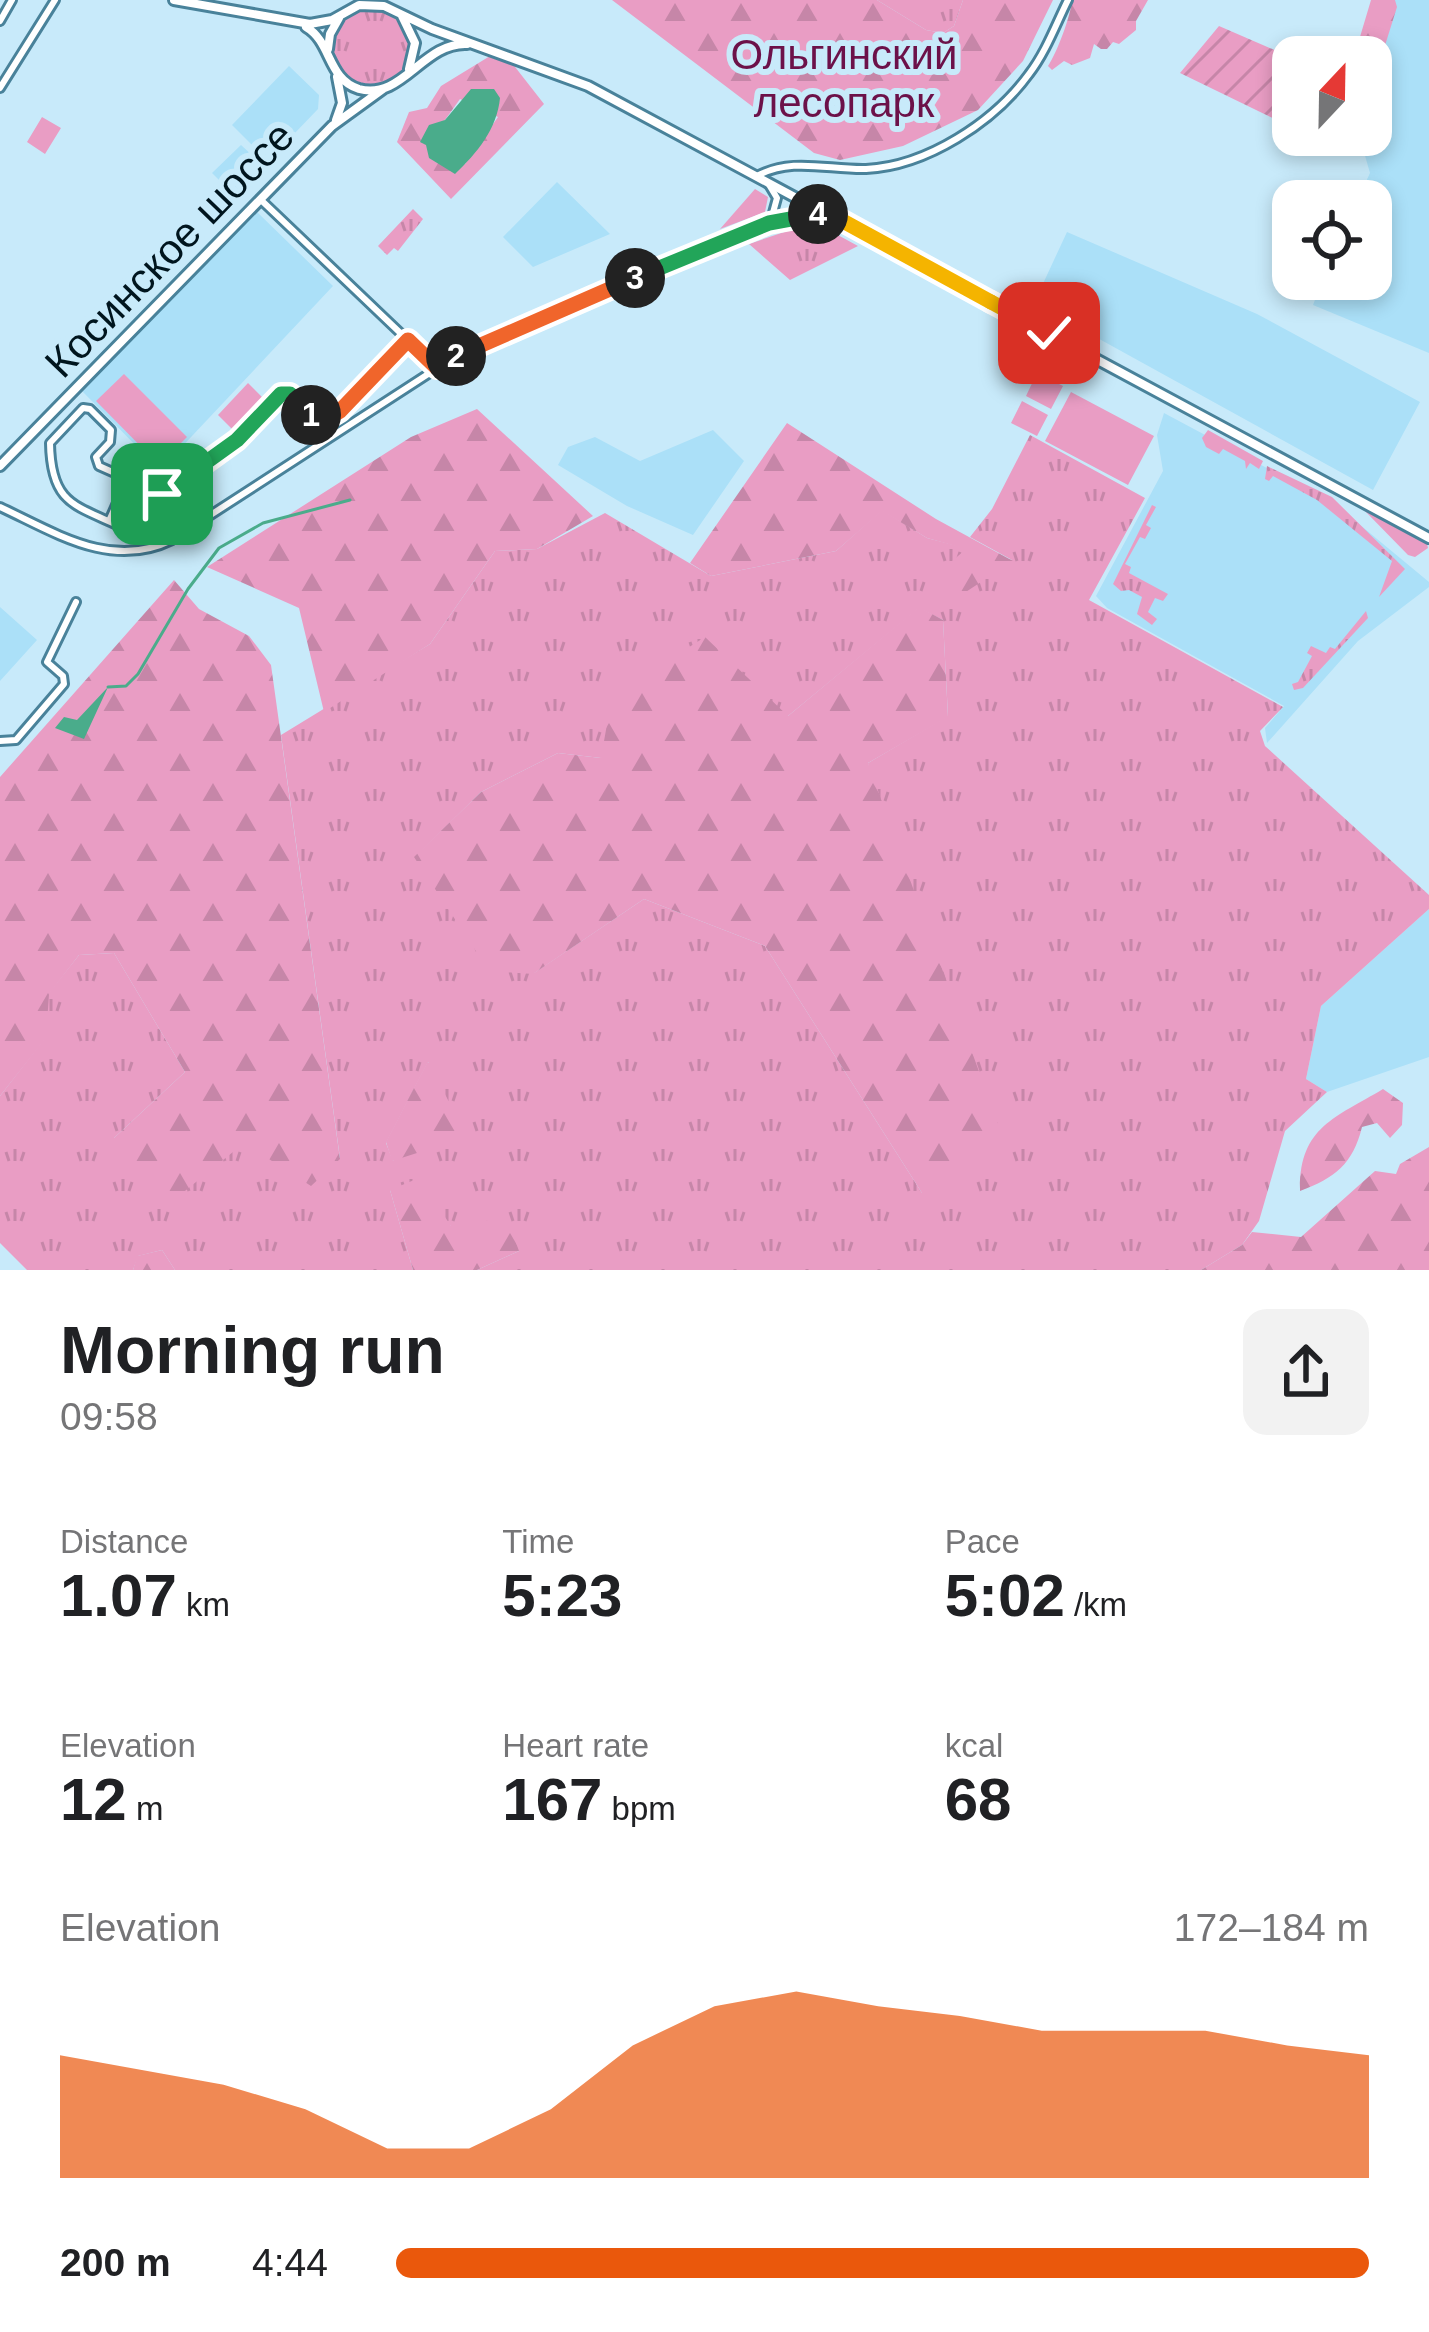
<!DOCTYPE html>
<meta charset="utf-8">
<style>
:root{--surface:#fff;--page:#f2f2f2;--text:#202124;--muted:#757577;--accent:#ea580c}
body{margin:0;font-family:Arial,sans-serif;background:var(--page);color:var(--text);height:100vh;display:flex;flex-direction:column;font-size:45px;white-space:nowrap}
*{box-sizing:border-box;margin:0}
p{font-size:39px;color:var(--muted)}
.icon{flex:none;width:66px;height:66px;fill:none;stroke:currentColor;stroke-width:2;stroke-linecap:round;stroke-linejoin:round}
.map{position:relative;height:1270px;overflow:hidden}
.sheet{display:flex;flex-direction:column;background:var(--surface);flex:1}
.sheet>*{flex:none}
.needle{width:78px;rotate:22deg}
.buttons{position:absolute;left:1272px;top:36px;display:grid;gap:24px}
.buttons a{display:grid;place-items:center;width:120px;height:120px;border-radius:24px;background:var(--surface);box-shadow:0 6px 18px #0003;font-size:60px}
.pin{position:absolute;display:grid;place-items:center;width:102px;height:102px;color:#fff;margin:-51px;border-radius:24px;box-shadow:0 6px 18px #0006}
.km{position:absolute;width:60px;height:60px;margin:-30px;border-radius:50%;background:#222;color:#fff;font-size:33px;line-height:60px;text-align:center}
.round{display:grid;place-items:center;flex:none;width:126px;height:126px;border-radius:24px;background:var(--page)}
.summary{display:flex;align-items:center;justify-content:space-between;height:204px;padding:0 60px}
h1{font-size:66px;font-weight:700;line-height:90px}
.figures{display:grid;grid-template-columns:repeat(3,1fr);gap:18px;height:204px;padding:12px 60px}
.figures div{display:grid;align-content:center}
.figures b{font-size:60px;font-weight:700}
.figures small{font-size:33px;font-weight:400}
.figures p{font-size:33px}
.chart{height:336px;padding:24px 60px}
.chart p{display:flex;justify-content:space-between}
.chart svg{width:100%;height:216px;margin-top:12px;fill:var(--accent);opacity:.7}
ul{padding:0 60px;list-style:none;font-size:39px}
li{display:grid;grid-template-columns:192px 144px 1fr;align-items:center;height:90px}
li i{height:30px;border-radius:15px;background:var(--accent)}
.map>svg:first-child{display:block}
.built{fill:#abe0f8}
.grass{fill:url(#grass-tufts);fill-rule:evenodd}
.forest{fill:url(#forest-firs);fill-rule:evenodd}
.garden{fill:url(#garden-furrows)}
.pitch{fill:#e99dc4}
.water{fill:#4aac8b}
.lines{fill:none;stroke-linecap:round;stroke-linejoin:round}
.stream{stroke:#4aac8b;stroke-width:3}
.street-casing{stroke:#49829a;stroke-width:12}
.secondary-casing{stroke:#49829a;stroke-width:14}
.street{stroke:#fff;stroke-width:6}
.secondary{stroke:#fff;stroke-width:8}
.split-1-casing{stroke:#fff;stroke-width:24}
.split-2-casing{stroke:#fff;stroke-width:24}
.split-3-casing{stroke:#fff;stroke-width:24}
.split-4-casing{stroke:#fff;stroke-width:24}
.split-5-casing{stroke:#fff;stroke-width:24}
.split-6-casing{stroke:#fff;stroke-width:24}
.split-1{stroke:#22a559;stroke-width:15}
.split-2{stroke:#f0652b;stroke-width:15}
.split-3{stroke:#f0652b;stroke-width:15}
.split-4{stroke:#22a559;stroke-width:15}
.split-5{stroke:#f5b400;stroke-width:15}
.split-6{stroke:#f5b400;stroke-width:15}
.labels{text-anchor:middle;stroke-width:12;stroke-linejoin:round;paint-order:stroke}
.park-label{font-size:42px;fill:#6c1149;stroke:#c8eafa}
.street-label{font-size:42px;fill:#00151e;stroke:#c8eafa}
</style>
<div class="map">
<svg width="1429" height="1270" viewBox="0 0 1429 1270">
<defs>
<pattern id="grass-tufts" width="24" height="20" patternUnits="userSpaceOnUse" patternTransform="scale(3)"><rect width="24" height="20" fill="#e99dc4"/><path d="M3 7l-1-3M5 7V3M7 7l1-3M15 17l-1-3M17 17v-4M19 17l1-3" fill="none" stroke="#c686a8"/></pattern>
<pattern id="forest-firs" width="22" height="20" patternUnits="userSpaceOnUse" patternTransform="scale(3)"><rect width="22" height="20" fill="#e99dc4"/><path d="M5 1l3.5 6h-7zM16 11l3.5 6h-7z" fill="#c686a8"/></pattern>
<pattern id="garden-furrows" width="10" height="10" patternUnits="userSpaceOnUse" patternTransform="scale(3)"><rect width="10" height="10" fill="#e99dc4"/><path d="M-1 1l2-2M0 10L10 0M9 11l2-2" fill="none" stroke="#c686a8"/></pattern>
</defs>
<rect width="100%" height="100%" fill="#c8eafa"/>
<path class="built" d="M1382,0h47v353l-116,-48 10,-26h48v-78h-14l13,-28 -11,-38h12v-78z
M289,66l30,29 -1,14 -50,52 -36,-36z
M241,145l23,21 -30,29 -22,-22z
M557,182l53,52 -77,33 -30,-30z
M256,211l77,75 -173,184 -78,-79z
M1067,232l190,82 163,88 -47,88 -339,-187z
M1164,413l172,92 93,77v5l-71,54 -91,102 -2,-15 19,-22 -177,-98 -11,-12 67,-125 -6,-36z
M713,430l31,31 -51,74 -66,-29 -69,-41 10,-18 27,-10 45,24z
M0,607l37,33 -37,41z
M1429,909v148l-102,35 -21,-13 15,-73z"/>
<path class="grass" d="M877,0h86l-9,26 -11,7 -17,-3z
M332 47a39 39 0 1 1 78 0a39 39 0 1 1-78 0Z
M42,117l19,11 -16,26 -18,-12z
M755,189l13,8 -3,15 -45,17z
M413,209l10,10 -25,32 -4,-3 -7,7 -9,-9z
M814,222l44,24 -68,34 -41,-36z
M248,383l16,16 -30,32 -16,-16z
M1208,430l55,31 -4,8 -9,-6 -4,6 -1,-8 -22,-12 -4,5 -13,-7 -4,-9z
M1030,435l115,63 -56,102 194,107 -23,24 5,15 164,149v14l-108,97 -15,73 21,13 -42,39 -26,90 -17,24 -41,25h-724l42,-19 -68,-25 -61,-36 23,80h-238l-13,-20 -24,6 -5,14h-106l-27,-27v-147l45,-58 3,-44 31,-39 35,-2 71,119 -71,66 130,4 96,16 -59,-423 149,-91 65,-93 42,-2 68,-36 106,63 125,-25 46,-41 45,28 85,22 -42,-23 22,-28zM919,608l24,12 5,96 -80,47 54,430 -157,-247 -121,-47 -110,74 -119,-116 66,-65 77,-39 43,5 187,-42zM428,1062h1l-36,99 -7,-18z
M1267,466l65,31 73,72 -26,28 13,-36 -75,-61 -44,-24 -4,5 -4,-2z
M1152,505l4,2 -10,18 5,3 -6,11 -5,-2 -15,27 6,3 -2,6 39,21 -5,7 -8,-3 -7,14 9,7 -5,6 -15,-11 5,-17 -13,-7 -8,1 -8,-7z
M1364,510l63,34 1,4 -13,9 -7,-2z
M1366,611l2,7 -65,70 -9,2 -2,-6 6,-2 14,-26 -5,-3 4,-7 15,7 4,-6 5,2z"/>
<path class="forest" d="M612,0h265l49,30 17,3 11,-7 9,-26h90l-30,61 -45,49 -75,36 -63,14 -26,-7z
M1072,0h76l-12,21v9l-17,14 -6,-2 -6,7h-6l-7,-5 -4,14 -18,7 -8,-4 -12,9 -4,-4c9,-13 23,-51 24,-66z
M1371,0h24l2,7 -24,77 -2,-27h-17z
M490,56l22,7 32,41 -93,95 -54,-57 12,-30 18,-4 14,-22zM460,99l38,18 -33,47 -41,-27 21,-17z
M477,409l116,107 -56,33 -42,2 -65,93 -106,68 -25,-104 -92,-41 204,-130z
M787,423l149,96 77,42 -64,42 -22,-20 39,-34 -39,-11 -45,-27 -46,40 -125,25 -21,-13z
M174,580l25,29 50,27 22,29 69,494 -29,27 -67,-43 -80,65 -47,-50 -3,-20 71,-66 -71,-119 -35,2 -30,39 -3,44 -46,58v-319z
M919,607l24,13 5,97 -80,46 132,367 -78,63 -157,-247 -121,-47 -111,75 -44,-3 -75,-114 67,-65 77,-39 43,5 11,-62 93,-59 83,79z
M428,1061l39,76 -75,24 -6,-19z
M1383,1089l20,14 -1,22 -12,13 -13,-15 -15,4c-9,37 -27,51 -62,64 -1,-64 35,-73 83,-102z
M1429,1147v123h-228l41,-25 10,-13 49,5 74,-66 21,3 4,-10z
M419,1178l32,48 56,-8 12,33 -42,19h-64l-23,-80z
M162,1250l13,20h-42l4,-14z"/>
<path class="garden" d="M1219,26l74,32v70l-113,-55z"/>
<path class="pitch" d="M1037,373l26,13 -12,23 -25,-13z
M124,374l63,63 -28,28 -63,-64z
M1071,392l83,44 -26,49 -83,-44z
M1022,401l26,14 -11,21 -26,-13z"/>
<path class="water" d="M471,89h23l6,9c-3,31 -23,55 -45,76l-26,-16 -3,-13 -6,-3 9,-17 16,-5z
M108,687l-24,52 -29,-11 9,-11 13,3z"/>
<g class="lines">
<path class="stream" d="M108,687l18,-1 12,-12 50,-85 31,-41 44,-25 87,-23"/>
<g class="street-casing">
<path id="street" d="M0,21l12,-21
M0,88l55,-88
M757,176c35,-19 71,-6 109,-7 61,-3 128,-47 163,-95 17,-22 27,-50 39,-74
M768,183l9,15 -6,22
M260,199l177,169
M0,507c56,26 111,63 172,33l287,-186 310,-131 35,-9h21
M109,521l18,-41
M130,531c-52,-26 -79,-23 -80,-88l33,-35 7,1 21,21 -1,12 -14,15 3,9 63,28 75,-54 44,-46h8l31,27 20,-10 68,-71
M0,741l16,-1 48,-56 -1,-8 -16,-14 29,-60"/>
</g>
<g class="secondary-casing">
<path id="secondary" d="M174,0l136,24 22,-4 27,-15 25,1 48,23 156,57 841,452
M402,16l13,27 -6,26
M306,27c26,15 21,52 53,62 43,12 64,-47 108,-45
M328,49l2,-15 9,-16
M336,120l6,-17 -5,-26
M0,466l332,-340 51,-37"/>
</g>
<use href="#street" class="street"/>
<use href="#secondary" class="secondary"/>
</g>
<g class="lines">
<g class="split-1-casing">
<path id="split-1" d="M162,494l75,-54 44,-46h9l21,21"/>
</g>
<g class="split-2-casing">
<path id="split-2" d="M311,415l11,7 18,-11 68,-71 29,28 19,-12"/>
</g>
<g class="split-3-casing">
<path id="split-3" d="M456,356l179,-78"/>
</g>
<g class="split-4-casing">
<path id="split-4" d="M635,278l134,-55 49,-9"/>
</g>
<g class="split-5-casing">
<path id="split-5" d="M818,214h12l161,88"/>
</g>
<g class="split-6-casing">
<path id="split-6" d="M991,302l58,31"/>
</g>
<use href="#split-1" class="split-1"/>
<use href="#split-2" class="split-2"/>
<use href="#split-3" class="split-3"/>
<use href="#split-4" class="split-4"/>
<use href="#split-5" class="split-5"/>
<use href="#split-6" class="split-6"/>
</g>
<g class="labels">
<g class="park-label">
<text x="844" y="69">Ольгинский<tspan x="844" dy="48">лесопарк</tspan></text>
</g>
<g class="street-label">
<text transform="translate(169 249) rotate(-46)" y="15">Косинское шоссе</text>
</g>
</g>
</svg>
<div class="buttons">
<a><svg class="needle" viewBox="-14 -14 28 28"><path d="M0-13l5 13h-10z" fill="#e53935"/><path d="M0 13l5-13h-10z" fill="#757577"/></svg></a>
<a><svg class="icon" aria-label="locate" viewBox="0 0 24 24"><circle cx="12" cy="12" r="6"/><path d="M12 2v4M12 18v4M2 12h4M18 12h4"/></svg></a>
</div>
<div class="pin" style="left:162px;top:494px;background:#1e9e55"><svg class="icon" aria-label="arrive" viewBox="0 0 24 24"><path d="M6 21V4h12l-3 4 3 4H6"/></svg></div>
<div class="pin" style="left:1049px;top:333px;background:#d93025"><svg class="icon" aria-label="check" viewBox="0 0 24 24"><path d="M5 12l5 5 9-10"/></svg></div>
<b class="km" style="left:311px;top:415px">1</b>
<b class="km" style="left:456px;top:356px">2</b>
<b class="km" style="left:635px;top:278px">3</b>
<b class="km" style="left:818px;top:214px">4</b>
</div>
<section class="sheet">
<div class="summary"><div><h1>Morning run</h1><p>09:58</p></div><a class="round"><svg class="icon" aria-label="share" viewBox="0 0 24 24"><path d="M12 15V3M7 8l5-5 5 5M5 13v7h14v-7"/></svg></a></div>
<div class="figures">
<div><p>Distance</p><b>1.07<small> km</small></b></div>
<div><p>Time</p><b>5:23</b></div>
<div><p>Pace</p><b>5:02<small> /km</small></b></div>
</div>
<div class="figures">
<div><p>Elevation</p><b>12<small> m</small></b></div>
<div><p>Heart rate</p><b>167<small> bpm</small></b></div>
<div><p>kcal</p><b>68</b></div>
</div>
<div class="chart"><p><span>Elevation</span>172–184 m</p>
<svg viewBox="0 0 160 44" preserveAspectRatio="none"><path d="M0 44V19L10 22L20 25L30 30L40 38L50 38L60 30L70 17L80 9L90 6L100 9L110 11L120 14L130 14L140 14L150 17L160 19V44z"/></svg>
</div>
<ul>
<li><b>200 m</b>4:44<i style="width:100%"></i></li>
</ul>
</section>
